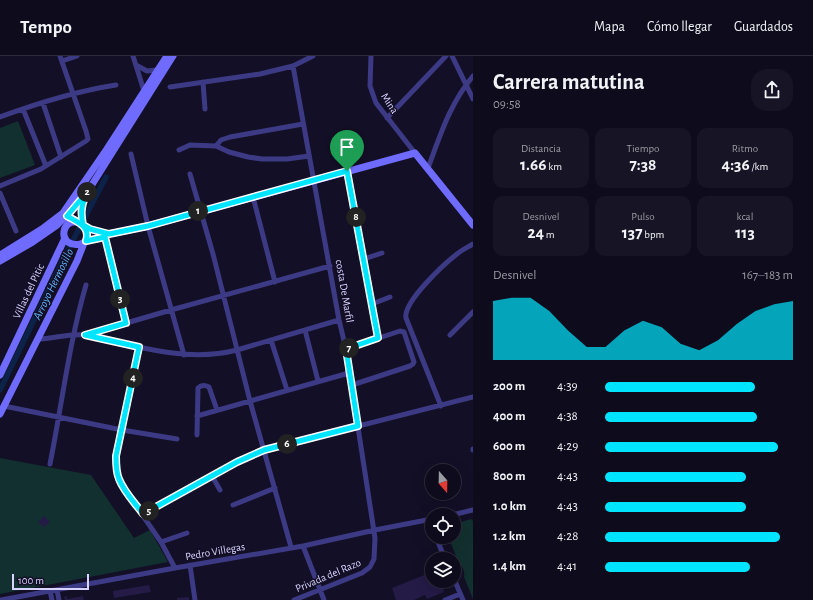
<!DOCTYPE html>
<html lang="es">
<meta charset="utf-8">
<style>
:root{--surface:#0e0b1c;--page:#171425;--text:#f1f3f6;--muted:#9b9ba3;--line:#2e2b3b;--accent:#00e5ff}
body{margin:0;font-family:"Alegreya Sans",sans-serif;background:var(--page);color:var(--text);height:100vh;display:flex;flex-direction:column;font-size:15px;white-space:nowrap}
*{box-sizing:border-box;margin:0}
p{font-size:13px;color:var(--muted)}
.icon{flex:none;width:22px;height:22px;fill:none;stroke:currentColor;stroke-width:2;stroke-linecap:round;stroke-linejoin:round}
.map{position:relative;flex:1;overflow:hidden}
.details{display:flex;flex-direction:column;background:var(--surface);width:340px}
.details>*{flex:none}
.needle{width:26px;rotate:160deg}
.fabs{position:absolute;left:425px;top:408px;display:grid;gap:8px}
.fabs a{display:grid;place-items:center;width:36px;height:36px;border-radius:50%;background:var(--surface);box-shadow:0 4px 16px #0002,0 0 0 1px var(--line);font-size:20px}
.scale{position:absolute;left:12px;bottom:10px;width:77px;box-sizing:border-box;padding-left:4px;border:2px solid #d9d4ff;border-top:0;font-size:11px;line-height:14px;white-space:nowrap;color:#d9d4ff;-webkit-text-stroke:3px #130f26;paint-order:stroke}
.pin{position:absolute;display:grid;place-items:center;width:34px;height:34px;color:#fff;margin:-41px -17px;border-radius:50% 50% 50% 0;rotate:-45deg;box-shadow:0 0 4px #0007}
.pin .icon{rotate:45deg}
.km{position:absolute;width:20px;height:20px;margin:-10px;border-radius:50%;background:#222;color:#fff;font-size:11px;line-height:20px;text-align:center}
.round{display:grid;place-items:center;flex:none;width:42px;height:42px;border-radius:16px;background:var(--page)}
.headline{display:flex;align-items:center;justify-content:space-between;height:68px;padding:0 20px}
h1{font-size:22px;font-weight:600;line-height:30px}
.stats{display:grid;grid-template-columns:repeat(3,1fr);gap:6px;height:68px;padding:4px 20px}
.stats div{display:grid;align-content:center;border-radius:10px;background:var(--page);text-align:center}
.stats b{font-size:17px;font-weight:600}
.stats small{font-size:11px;font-weight:400}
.stats p{font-size:11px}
.chart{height:112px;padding:8px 20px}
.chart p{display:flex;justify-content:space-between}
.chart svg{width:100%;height:72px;margin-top:4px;fill:var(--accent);opacity:.7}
ul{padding:0 20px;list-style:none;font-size:13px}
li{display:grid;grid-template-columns:64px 48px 1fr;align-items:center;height:30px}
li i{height:10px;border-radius:5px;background:var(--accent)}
header{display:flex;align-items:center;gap:24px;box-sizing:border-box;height:56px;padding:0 20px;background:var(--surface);border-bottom:1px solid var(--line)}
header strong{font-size:19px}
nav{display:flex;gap:22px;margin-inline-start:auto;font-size:14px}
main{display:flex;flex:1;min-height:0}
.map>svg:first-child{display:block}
.green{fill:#12302f}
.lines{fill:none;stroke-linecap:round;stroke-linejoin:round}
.canal{stroke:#0c2248;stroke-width:5.5}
.building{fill:#241b47}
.street{stroke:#3d3a85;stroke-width:5}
.secondary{stroke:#6f6bff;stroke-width:7}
.route-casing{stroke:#fff;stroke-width:8}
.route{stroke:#00e5ff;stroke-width:5}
.labels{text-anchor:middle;stroke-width:3;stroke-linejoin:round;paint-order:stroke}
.street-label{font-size:11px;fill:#d9d4ff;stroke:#130f26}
.water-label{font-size:12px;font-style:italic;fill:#62b6ff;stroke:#130f26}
</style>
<header>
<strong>Tempo</strong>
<nav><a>Mapa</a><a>Cómo llegar</a><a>Guardados</a></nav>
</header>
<main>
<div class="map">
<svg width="473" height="544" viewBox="0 0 473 544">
<rect width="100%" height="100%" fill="#130f26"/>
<path class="green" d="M18,65l17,44 -35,13v-50z
M0,402l91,17 43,63 16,-8 18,32 -168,32z
M471,463l2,2v78l-9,-22c1,-4 -1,-11 -5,-13l-9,-23 2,-4h2v-4l7,-11z"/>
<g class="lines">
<path class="canal" d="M0,334l68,-140 38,-73"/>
</g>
<path class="building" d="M44,460l6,6 -6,5 -6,-5z
M432,516v9h10l2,7 -1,1 1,3 -17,7 -2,-4 -11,5h-18l-4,-12z
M149,529l2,7 -37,6 -1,-7z
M67,540v3l16,-3 1,4h-19l-1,-3z
M189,541v3h-12v-2z"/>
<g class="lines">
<path class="street" d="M133,0l11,35
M371,0l-1,30 6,17 39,50
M452,0l21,43
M62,5l15,-5
M136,9l11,6 10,-1
M293,10l46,254 7,29 29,189 -1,21 -4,8 -8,6 -68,27
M203,26l2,27
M170,31l90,-13 33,-8 20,-10
M43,47l18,54
M23,53l23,57
M0,61c38,-14 77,-26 116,-32
M387,62l59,-62
M216,90l5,-6 9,-3 73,-13
M179,94l11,-5 26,1 13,6 19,5 14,2h25l22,-3
M131,98l17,72 36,129
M428,112c12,-32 22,-65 45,-92
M347,115l31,167
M190,118l23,80 37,147 41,146
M0,130l41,-17 45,-28 2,-2 -2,-8 -26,-75
M0,137l16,38
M253,141l22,85
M105,181l21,86
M364,203l18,-6
M372,248l18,-7
M305,274l13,51
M86,279c49,11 101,28 151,15l102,-30
M450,279l23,-23
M37,283c17,0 31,-6 48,-4l86,-25 159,-44
M271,284l16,50
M139,291l-23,109c1,12 1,21 7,31l38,55 14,26
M346,293l54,-18 4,1 10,30 -1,2 -3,2 -58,19
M4,350l118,24 55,9
M441,350l-35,-88c-3,-16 38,-54 51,-64 5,-4 11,-7 16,-10
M197,360l152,-43
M197,379l1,-47c3,-3 7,-3 11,-1l8,23
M473,393v1
M50,408c12,-60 19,-121 36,-179
M212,420l8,14
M233,449l42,-17
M143,458l94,-52 27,-12 209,-53
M452,459l21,-5
M428,464l4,9
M436,481l9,22
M161,486l26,-9
M303,490l21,54
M190,509l5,35
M454,523l9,21
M57,534l2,10
M50,535l2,9
M1,544l174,-32 128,-22 72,-16 57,-11
M445,544l15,-6"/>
<path class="secondary" d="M83,169l-2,-14 3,-13
M84,170c15,22 -23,25 -20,6 0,-3 2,-6 4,-8 9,-6 16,2 23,5 6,3 12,4 18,5
M86,185l19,-4 4,-3 39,-8 267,-73 58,72
M0,199l42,-26 21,-16 44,-64 60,-93
M0,205l31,-18 26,-18 18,-18 13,-16 85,-135
M0,319l65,-137
M0,358l77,-153 7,-18"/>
</g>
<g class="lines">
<g class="route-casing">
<path id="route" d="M347,115l-199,55 -39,8 -19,-5 -7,-4c-3,-14 -1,-22 5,-34l-21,25c10,6 24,10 19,25l19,-4 21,86 -41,12 54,12 -23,109c0,8 0,16 3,23 5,13 16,24 24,35l94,-52 27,-12 94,-24 -12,-77 32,-11 -31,-167"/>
</g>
<use href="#route" class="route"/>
</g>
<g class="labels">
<g class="street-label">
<text transform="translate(390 47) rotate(57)" y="4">Mina</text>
<text transform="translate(28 235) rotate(-65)" y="4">Villas del Pitic</text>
<text transform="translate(345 235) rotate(80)" y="4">costa De Marfil</text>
<text transform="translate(215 495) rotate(-10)" y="4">Pedro Villegas</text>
<text transform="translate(328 519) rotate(-23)" y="4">Privada del Razo</text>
</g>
<g class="water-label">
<text transform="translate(53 228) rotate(-64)" y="4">Arroyo Hermosillo</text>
</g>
</g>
</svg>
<div class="fabs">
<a><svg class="needle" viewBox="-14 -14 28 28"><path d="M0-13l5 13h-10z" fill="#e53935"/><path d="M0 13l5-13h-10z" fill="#9b9ba3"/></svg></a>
<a><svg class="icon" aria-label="locate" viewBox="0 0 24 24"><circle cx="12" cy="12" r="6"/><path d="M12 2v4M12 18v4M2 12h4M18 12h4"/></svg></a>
<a><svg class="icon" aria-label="layers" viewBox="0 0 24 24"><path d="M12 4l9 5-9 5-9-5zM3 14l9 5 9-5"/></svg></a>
</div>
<div class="scale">100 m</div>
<div class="pin" style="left:347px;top:115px;background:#1e9e55"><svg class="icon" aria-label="arrive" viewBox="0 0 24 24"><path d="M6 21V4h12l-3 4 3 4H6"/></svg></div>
<b class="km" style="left:198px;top:155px">1</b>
<b class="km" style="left:87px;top:136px">2</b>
<b class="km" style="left:120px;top:243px">3</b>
<b class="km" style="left:133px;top:322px">4</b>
<b class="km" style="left:149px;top:455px">5</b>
<b class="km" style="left:287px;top:388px">6</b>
<b class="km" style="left:349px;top:292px">7</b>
<b class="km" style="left:356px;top:161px">8</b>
</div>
<section class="details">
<div class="headline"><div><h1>Carrera matutina</h1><p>09:58</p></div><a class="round"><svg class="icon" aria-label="share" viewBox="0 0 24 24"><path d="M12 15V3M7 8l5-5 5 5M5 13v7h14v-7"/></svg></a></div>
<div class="stats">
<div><p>Distancia</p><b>1.66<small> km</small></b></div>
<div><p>Tiempo</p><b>7:38</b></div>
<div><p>Ritmo</p><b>4:36<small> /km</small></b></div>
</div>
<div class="stats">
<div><p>Desnivel</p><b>24<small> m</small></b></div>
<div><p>Pulso</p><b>137<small> bpm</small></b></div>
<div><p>kcal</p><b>113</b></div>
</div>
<div class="chart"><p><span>Desnivel</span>167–183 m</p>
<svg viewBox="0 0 160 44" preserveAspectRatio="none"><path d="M0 44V8L10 6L20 6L30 14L40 26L50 36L60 36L70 26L80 20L90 24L100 34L110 38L120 32L130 22L140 14L150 10L160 8V44z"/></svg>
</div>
<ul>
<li><b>200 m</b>4:39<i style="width:80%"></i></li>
<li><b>400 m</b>4:38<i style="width:81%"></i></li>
<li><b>600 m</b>4:29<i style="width:92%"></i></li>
<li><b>800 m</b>4:43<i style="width:75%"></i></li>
<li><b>1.0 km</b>4:43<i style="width:75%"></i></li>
<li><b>1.2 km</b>4:28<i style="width:93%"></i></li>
<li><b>1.4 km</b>4:41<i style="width:77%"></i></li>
</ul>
</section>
</main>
